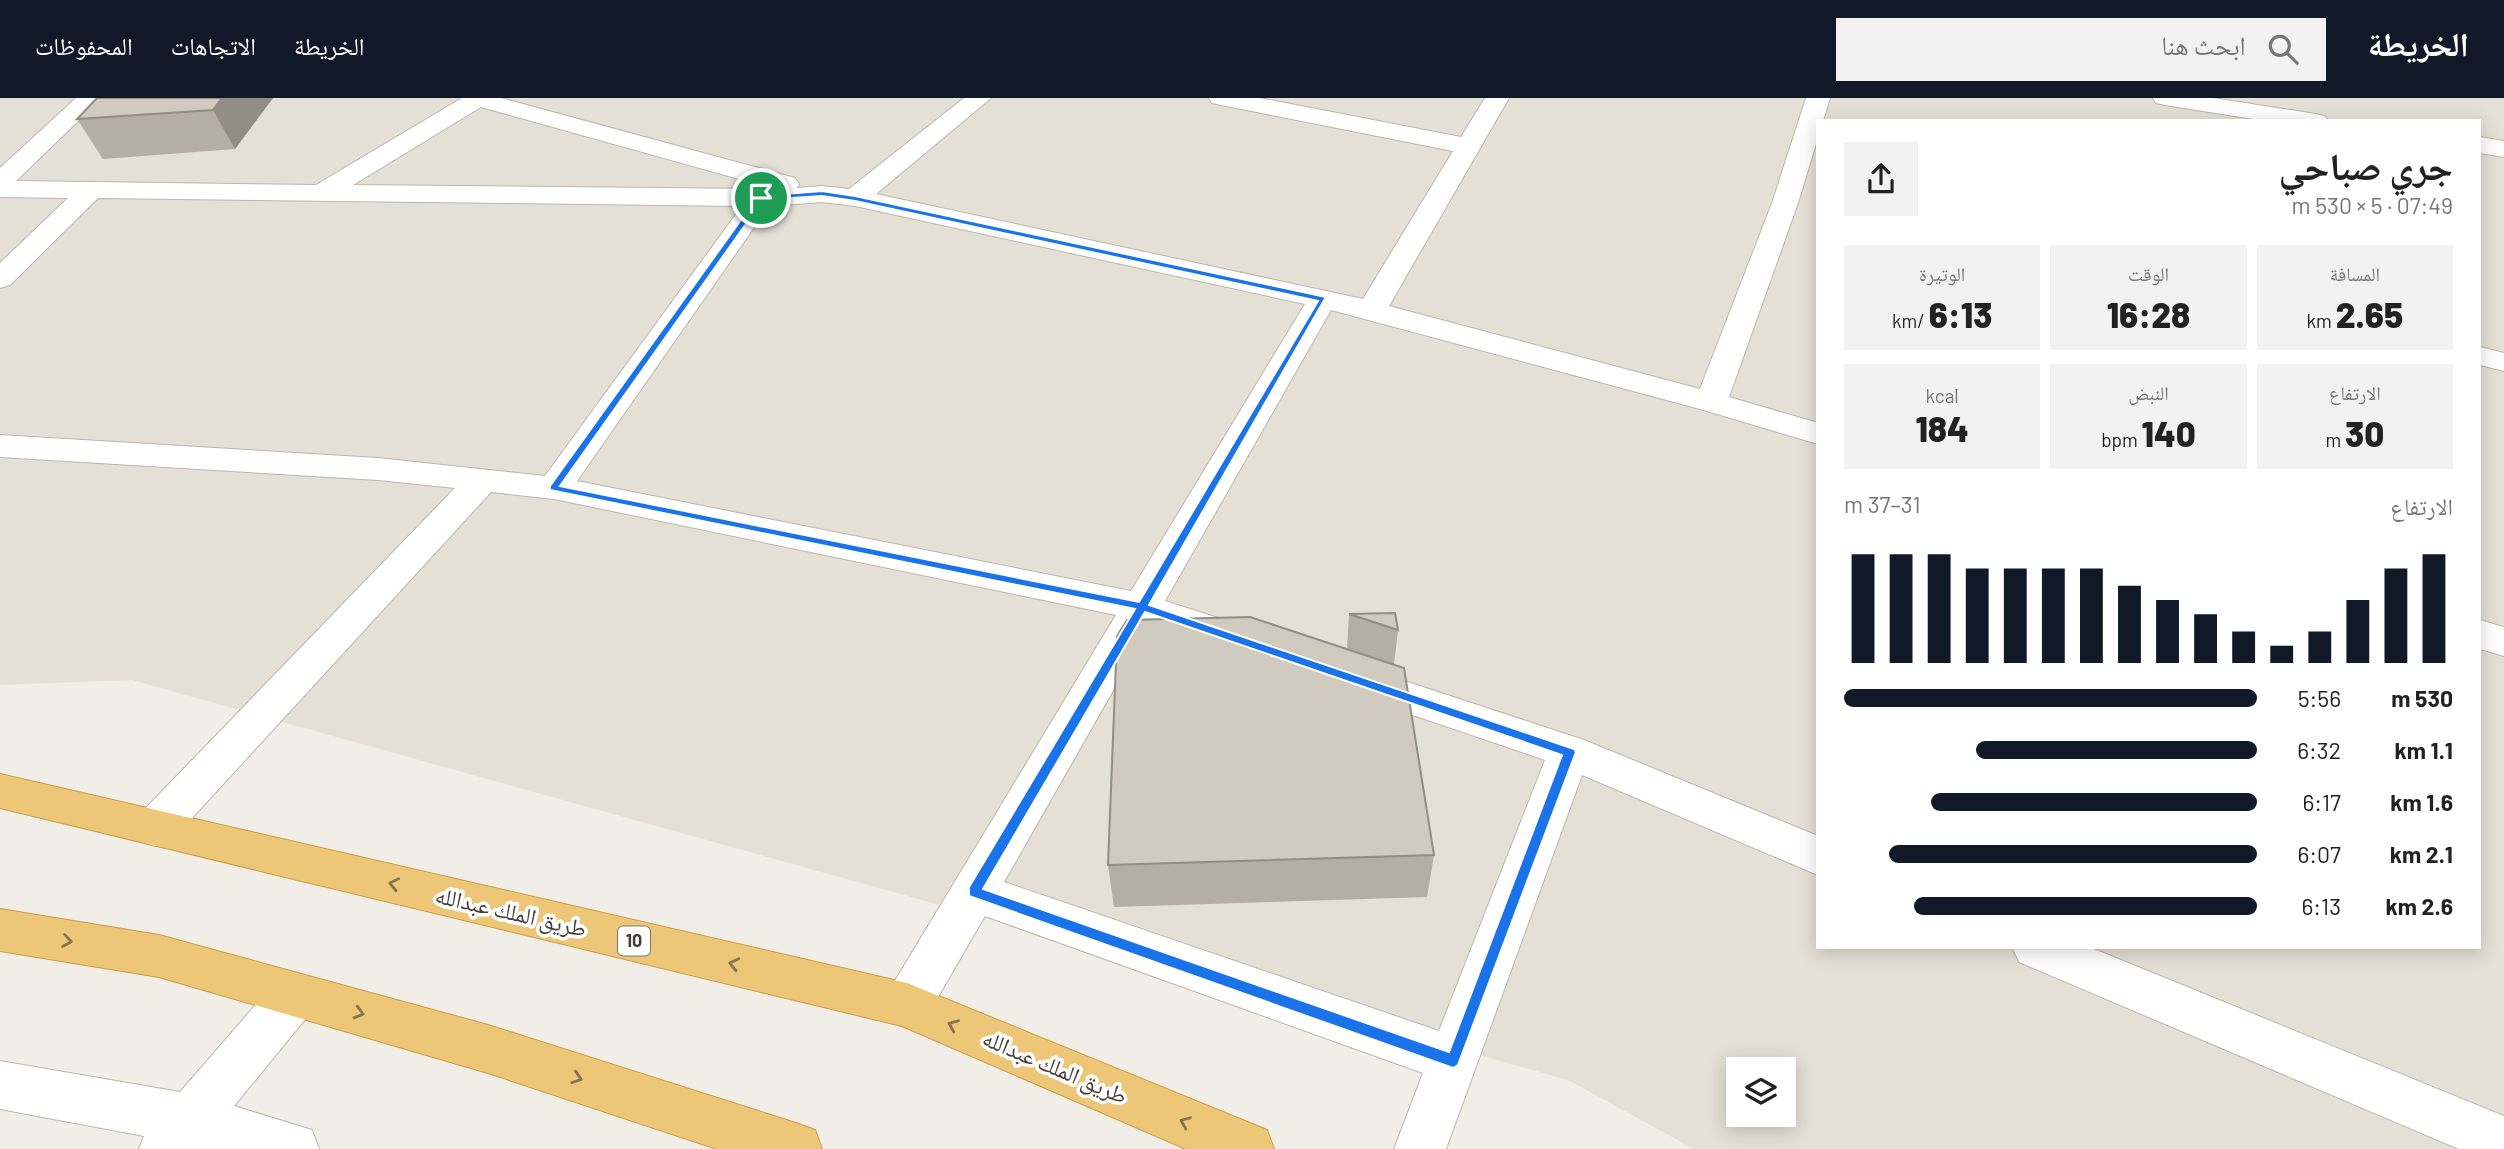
<!DOCTYPE html>
<html lang="ar">
<meta charset="utf-8">
<style>
:root{--surface:#fff;--page:#f2f2f2;--text:#222;--muted:#767676;--accent:#111827}
body{margin:0;font-family:Barlow,"Noto Naskh Arabic",sans-serif;background:var(--page);color:var(--text);direction:rtl;height:100vh;display:flex;flex-direction:column;font-size:26px;white-space:nowrap}
*{box-sizing:border-box;margin:0}
p{font-size:23px;color:var(--muted)}
.icon{flex:none;width:38px;height:38px;fill:none;stroke:currentColor;stroke-width:2;stroke-linecap:round;stroke-linejoin:round}
.map{position:relative;flex:1;overflow:hidden;direction:ltr}
.panel{position:absolute;left:1816px;top:21px;width:665px;height:830px;display:flex;flex-direction:column;background:var(--surface);border-radius:0px;box-shadow:0 4px 18px #0003;direction:rtl}
.panel>*{flex:none}
.tools{position:absolute;left:1726px;top:959px;display:grid;gap:14px}
.tools a{display:grid;place-items:center;width:70px;height:70px;border-radius:0px;background:var(--surface);box-shadow:0 4px 18px #0003;font-size:35px}
.pin{position:absolute;display:grid;place-items:center;width:60px;height:60px;color:#fff;margin:-30px;border:4px solid #fff;border-radius:50%;box-shadow:0 2px 7px #0007}
.round{display:grid;place-items:center;flex:none;width:74px;height:74px;border-radius:0px;background:var(--page)}
.summary{display:flex;align-items:center;justify-content:space-between;height:119px;padding:0 28px}
h1{font-size:38px;font-weight:800;line-height:52px}
.metrics{display:grid;grid-template-columns:repeat(3,1fr);gap:10px;height:119px;padding:7px 28px}
.metrics div{display:grid;align-content:center;border-radius:0px;background:var(--page);text-align:center}
.metrics b{font-size:35px;font-weight:800}
.metrics small{font-size:19px;font-weight:400}
.metrics p{font-size:19px}
.chart{height:196px;padding:14px 28px}
.chart p{display:flex;justify-content:space-between}
.chart svg{width:100%;height:126px;margin-top:7px;stroke:var(--accent);stroke-width:6}
ul{padding:0 28px;list-style:none;font-size:23px}
li{display:grid;grid-template-columns:112px 84px 1fr;align-items:center;height:52px}
li i{height:18px;border-radius:9px;background:var(--accent)}
header{display:flex;align-items:center;gap:42px;box-sizing:border-box;height:98px;padding:0 35px;background:var(--accent);color:#fff}
header strong{font-size:33px}
nav{display:flex;gap:38px;margin-inline-start:auto;font-size:24px}
.search{width:490px;height:63px;background:var(--page);display:flex;align-items:center;gap:18px;box-sizing:border-box;padding:0 24px;border-radius:0px;color:var(--muted);font-size:26px}
.map>svg:first-child{display:block}
.residential{fill:#e5e0d6;fill-rule:evenodd}
.lines{fill:none;stroke-linecap:round;stroke-linejoin:round}
.minor-casing{stroke:#bcb6ab;stroke-width:2}
.highway-casing{stroke:#ca9d48;stroke-width:2}
.minor{fill:#fff;fill-rule:evenodd}
.highway{fill:#edc777;fill-rule:evenodd}
.wall{fill:#b4aea3}
.shaded-wall{fill:#928d85}
.building{fill:#d1cabe;stroke:#928d85;stroke-width:2}
.oneway{stroke:#877551}
.route{fill:#1a73e8;stroke:#fff;stroke-width:2;fill-rule:evenodd}
.labels{text-anchor:middle;stroke-width:7;stroke-linejoin:round;paint-order:stroke}
.shield{fill:#fff;stroke:#7b7973;stroke-width:2}
.shield-label{font-size:18px;font-weight:bold;fill:#433f37}
.near-street-label{font-size:23px;fill:#433f37;stroke:#fff}
</style>
<header>
<strong>الخريطة</strong>
<div class="search"><svg class="icon" aria-label="search" viewBox="0 0 24 24"><circle cx="10" cy="10" r="6"/><path d="M15 15l6 6"/></svg>ابحث هنا</div>
<nav><a>الخريطة</a><a>الاتجاهات</a><a>المحفوظات</a></nav>
</header>
<div class="map">
<svg width="2504" height="1051" viewBox="0 0 2504 1051">
<rect width="100%" height="100%" fill="#f1eee7"/>
<path class="residential" d="M0,0h2504v1051h-810l-126,-69 -1436,-400 -132,5zM1818,23h662v826h-662zM1738,971h45v46h-45z"/>
<g class="lines">
<g class="minor-casing">
<path id="minor" d="M76,0h26l-86,83 300,4 146,-87h39l294,80 4,6 -2,4 25,-2 27,3 115,-91h27l-115,96 487,105 90,-148 -232,-46 -9,-2 -3,-5h50l202,39 24,-39h24l-120,208 311,83 72,-186 34,-105h24l-7,23h-5v16l-20,66 -69,194 89,26v21l-118,-35 -369,-99 -166,291 75,24 5,10 -5,10 -14,4 -75,-25 -147,258 435,149 106,-271 -200,-68 -6,-11 6,-11 14,-4 225,74 234,96v39l-236,-100 -136,374h-52l29,-76 -438,-157 -61,105 -17,6 -17,-6 -7,-16 7,-16 226,-374 -562,-116 -63,-7 -320,349 -16,5 -16,-5 -6,-13 6,-13 316,-327 -77,-8 -378,-23v-22l378,23 167,18 197,-270 -644,-8 -88,87 -10,3v-25l68,-65 -68,-1v-29zM481,9l294,82 -422,-4zM822,104l33,4 450,98 -174,287 -554,-110 192,-275z
M2153,0h60l103,16 9,2 3,5h-62l-101,-16 -9,-2z
M2480,39l24,4v16l-24,-4z
M2480,249l24,6v18l-24,-6z
M2480,522l24,7v29l-24,-7z
M2012,849h77l415,169v33h-45l-440,-187z
M295,875l17,6 7,16 -7,16 -78,95 78,24 7,19h-180l5,-13 -144,-27v-48l180,31 98,-113z"/>
</g>
<g class="highway-casing">
<path id="highway" d="M0,676l907,209 360,147 7,19h-88l-284,-123 -902,-218z
M0,811l159,26 329,90 308,98 19,7 7,19h-105l-229,-76 -329,-96 -159,-26z"/>
</g>
<use href="#minor" class="minor"/>
<use href="#highway" class="highway"/>
</g>
<path class="wall" d="M97,0h176l-38,51 -132,10 -26,-40z
M1349,516l49,16 -4,35 40,190 -7,42 -313,10 -6,-42 239,-216z"/>
<path class="shaded-wall" d="M222,0h51l-38,51 -22,-39z"/>
<path class="building" d="M97,0h125l-9,12 -136,9z
M1395,515l3,17 -49,-16z
M1250,519l154,51 30,187 -326,10 9,-229 10,-16z"/>
<defs><path id="oneway-chevron" d="M-2-3.5L2.5 0L-2 3.5" fill="none" stroke-width="1.6" stroke-linecap="round" stroke-linejoin="round" transform="scale(1.75)"/></defs>
<g class="oneway">
<use href="#oneway-chevron" transform="translate(394 786) rotate(-167)"/>
<use href="#oneway-chevron" transform="translate(67 843) rotate(9)"/>
<use href="#oneway-chevron" transform="translate(734 866) rotate(-167)"/>
<use href="#oneway-chevron" transform="translate(359 915) rotate(16)"/>
<use href="#oneway-chevron" transform="translate(953 927) rotate(-157)"/>
<use href="#oneway-chevron" transform="translate(577 980) rotate(18)"/>
<use href="#oneway-chevron" transform="translate(1185 1024) rotate(-157)"/>
</g>
<path class="route" d="M822,93l33,5 471,101 -177,308 425,144 2,3 -118,313 -5,3 -484,-172v-9l166,-278 -585,-119v-4l208,-290zM822,98l33,5 463,100 -179,301 -579,-116 203,-286zM1145,514l417,143 -113,297 -466,-163z"/>
<g class="labels">
<rect class="shield" x="618" y="828.5" width="32" height="29" rx="5"/>
<g class="shield-label">
<text x="634" y="849">10</text>
</g>
<g class="near-street-label">
<text transform="translate(511 814) rotate(13)" y="8">طريق الملك عبدالله</text>
<text transform="translate(1055 969) rotate(23)" y="8">طريق الملك عبدالله</text>
</g>
</g>
</svg>
<div class="tools">
<a><svg class="icon" aria-label="layers" viewBox="0 0 24 24"><path d="M12 4l9 5-9 5-9-5zM3 14l9 5 9-5"/></svg></a>
</div>
<div class="pin" style="left:761px;top:100px;background:#1e9e55"><svg class="icon" aria-label="arrive" viewBox="0 0 24 24"><path d="M6 21V4h12l-3 4 3 4H6"/></svg></div>
<section class="panel">
<div class="summary"><div><h1>جري صباحي</h1><p>07:49 · 5 × 530 m</p></div><a class="round"><svg class="icon" aria-label="share" viewBox="0 0 24 24"><path d="M12 15V3M7 8l5-5 5 5M5 13v7h14v-7"/></svg></a></div>
<div class="metrics">
<div><p>المسافة</p><b>2.65<small> km</small></b></div>
<div><p>الوقت</p><b>16:28</b></div>
<div><p>الوتيرة</p><b>6:13<small> /km</small></b></div>
</div>
<div class="metrics">
<div><p>الارتفاع</p><b>30<small> m</small></b></div>
<div><p>النبض</p><b>140<small> bpm</small></b></div>
<div><p>kcal</p><b>184</b></div>
</div>
<div class="chart"><p><span>الارتفاع</span>31–37 m</p>
<svg viewBox="0 0 160 44" preserveAspectRatio="none"><path d="M5 44V6M15 44V6M25 44V6M35 44V11M45 44V11M55 44V11M65 44V11M75 44V17M85 44V22M95 44V27M105 44V33M115 44V38M125 44V33M135 44V22M145 44V11M155 44V6"/></svg>
</div>
<ul>
<li><b>530 m</b>5:56<i style="width:100%"></i></li>
<li><b>1.1 km</b>6:32<i style="width:68%"></i></li>
<li><b>1.6 km</b>6:17<i style="width:79%"></i></li>
<li><b>2.1 km</b>6:07<i style="width:89%"></i></li>
<li><b>2.6 km</b>6:13<i style="width:83%"></i></li>
</ul>
</section>
</div>
